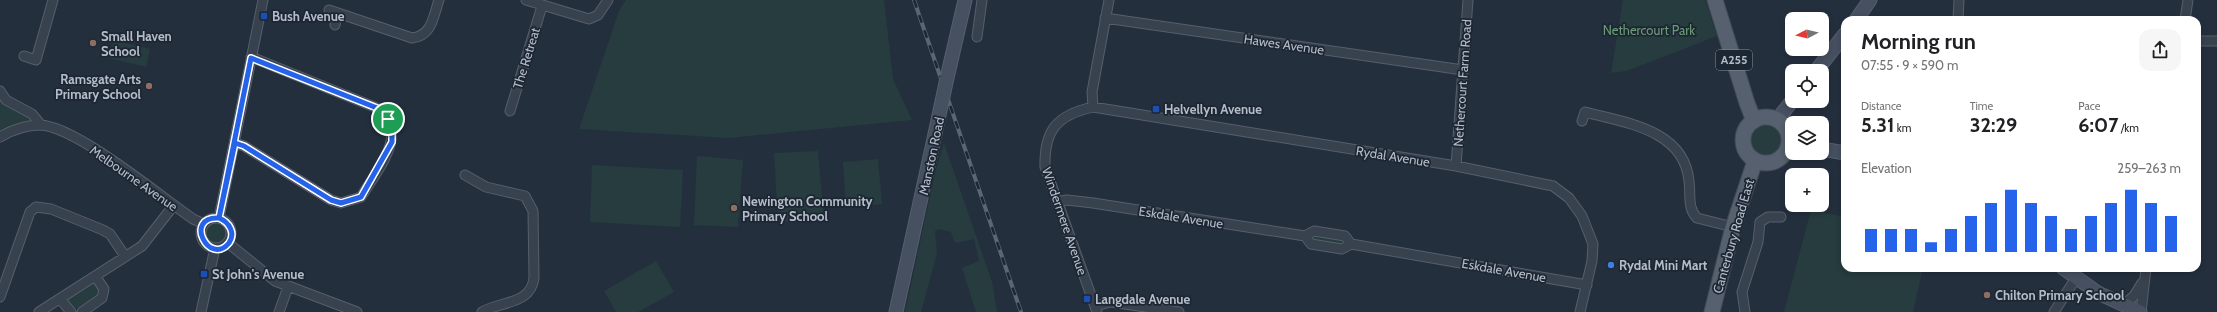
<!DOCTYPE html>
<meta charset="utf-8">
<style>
:root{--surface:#fff;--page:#f6f6f6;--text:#202124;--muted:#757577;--accent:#2563eb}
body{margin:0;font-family:Cabin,sans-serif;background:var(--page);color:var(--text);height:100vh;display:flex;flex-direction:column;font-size:15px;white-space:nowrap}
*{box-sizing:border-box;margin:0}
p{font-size:13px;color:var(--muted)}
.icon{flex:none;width:22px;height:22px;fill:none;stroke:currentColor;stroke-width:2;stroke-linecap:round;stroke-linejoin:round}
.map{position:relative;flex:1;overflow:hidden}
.side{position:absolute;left:1841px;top:16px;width:360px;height:256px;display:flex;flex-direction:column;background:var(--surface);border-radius:12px;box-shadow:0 2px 6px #0003}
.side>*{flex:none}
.needle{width:26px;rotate:263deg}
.controls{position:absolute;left:1785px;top:12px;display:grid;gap:8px}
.controls a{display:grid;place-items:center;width:44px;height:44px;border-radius:8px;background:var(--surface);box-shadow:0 2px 6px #0003;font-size:20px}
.pin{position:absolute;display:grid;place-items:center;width:34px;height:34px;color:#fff;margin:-17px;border:2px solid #fff;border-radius:50%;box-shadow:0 1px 4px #0007}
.round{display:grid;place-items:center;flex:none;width:42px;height:42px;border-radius:12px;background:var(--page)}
.head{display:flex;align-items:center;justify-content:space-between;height:68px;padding:0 20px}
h1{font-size:22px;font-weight:800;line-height:30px}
.stats{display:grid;grid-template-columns:repeat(3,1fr);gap:6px;height:68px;padding:4px 20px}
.stats div{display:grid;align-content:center}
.stats b{font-size:20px;font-weight:800}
.stats small{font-size:11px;font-weight:400}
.stats p{font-size:11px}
.chart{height:112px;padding:8px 20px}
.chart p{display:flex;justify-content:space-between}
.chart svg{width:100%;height:72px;margin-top:4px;stroke:var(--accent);stroke-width:6}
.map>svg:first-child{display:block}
.green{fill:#263c3f}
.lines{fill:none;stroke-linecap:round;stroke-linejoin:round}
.street-casing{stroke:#565f6c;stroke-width:11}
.secondary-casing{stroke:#565f6c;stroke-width:15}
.primary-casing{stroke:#414a57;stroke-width:17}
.street{stroke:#38414e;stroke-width:9}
.secondary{stroke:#465061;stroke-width:13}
.primary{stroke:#56606e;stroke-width:15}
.rail-casing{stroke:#5a6575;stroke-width:4}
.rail{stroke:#1d2633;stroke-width:2.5;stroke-dasharray:8;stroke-linecap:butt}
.secondary-bridge-casing{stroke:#565f6c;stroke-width:15;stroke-linecap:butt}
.secondary-bridge{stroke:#465061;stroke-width:13}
.route-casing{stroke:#fff;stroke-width:8}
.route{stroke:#2563eb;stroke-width:5}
.transit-dot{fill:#1a4fb4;stroke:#1d2633;stroke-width:1.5}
.education-dot{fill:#8d6e63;stroke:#1d2633;stroke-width:1.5}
.shop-dot{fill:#3f7fe0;stroke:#1d2633;stroke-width:1.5}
.labels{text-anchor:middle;stroke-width:3.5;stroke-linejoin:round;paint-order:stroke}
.shield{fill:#1d2633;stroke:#878f9c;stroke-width:1}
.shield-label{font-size:12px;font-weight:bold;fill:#b4bcc9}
.poi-label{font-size:13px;font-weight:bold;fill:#b4bcc9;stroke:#1d2633;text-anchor:start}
.park-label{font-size:13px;fill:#6b9a76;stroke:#1d2633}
.street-label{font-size:13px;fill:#b4bcc9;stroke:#1d2633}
</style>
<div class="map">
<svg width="2217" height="312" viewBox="0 0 2217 312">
<rect width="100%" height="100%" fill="#242f3e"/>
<path class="green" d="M626,0h258l9,79 19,41 -184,18 -149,-9 40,-118z
M1623,0h82l12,36 -90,35 -16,2z
M114,40l36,9 -4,18 -37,-9z
M0,97c8,13 24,11 29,21l-3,5 -11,2 -15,7z
M1749 140a17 17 0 1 1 34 0a17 17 0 1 1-34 0Z
M944,143l48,139 5,30h-21l-14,-44 17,-7 -5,-22 -17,4 -3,-2 -3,-9 -11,-3 -5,2 2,22 -16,59h-16l31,-143z
M818,151l6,68 -46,3 -4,-69z
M697,156l46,4 -5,67 -44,-2z
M878,159l4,45 -36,3 -3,-45z
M592,165l91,5 -3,57 -90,-5z
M1811,210l34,7v51h78l-10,44h-129z
M206 233a11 11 0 1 1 22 0a11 11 0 1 1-22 0Z
M1313,235l31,4 2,6 -34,-4 -1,-4z
M656,261l18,31 -36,20h-22l-12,-21z
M94,280l6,6v9l-19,13h-12l-4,-9z"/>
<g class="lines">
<g class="street-casing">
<path id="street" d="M526,0l63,19 9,-4 10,-15
M329,10l83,28c20,-2 21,-21 27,-38
M1105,18l358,52
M1958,20l1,-20
M2185,20l3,-20
M335,25l3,-12
M977,37l5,-37
M2197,41h20
M24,56l12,4 17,-60
M0,91l6,9 26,14 9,11
M1093,107l-1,-15 17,-92
M510,111l32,-105
M1582,121l3,-9c40,11 99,17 104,69 2,13 -2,27 8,37l36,9
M0,137c12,-7 26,-12 40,-12 36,1 121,72 153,94l11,5
M235,143l9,3 87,54 10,3 20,-6c16,-27 50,-64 16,-89l-126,-51
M1456,166l12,-166
M465,175l21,12 39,9 8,15 1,67c-3,27 -34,23 -52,34
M1057,202l10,-2 26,3 212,33
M201 233a15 15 0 1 1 30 0a15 15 0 1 1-30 0Z
M219,218l44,-218
M1314,231l31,5 6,8 -9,5 -31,-5 -6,-8z
M228,243l47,38 82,31
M1351,244l236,41
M0,297l30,-85 6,-5 15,2 52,21 7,4 15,22
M60,299l11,13
M1095,306l16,-4 68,10
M2122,306l12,-10 8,-13
M39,312l103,-66 32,-41
M82,312l20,-14 2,-9 -9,-13
M201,312l14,-64
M279,312l9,-25
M1097,312l-52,-145c-1,-37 12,-52 48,-60l363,59 97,20 16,12 13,18 11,28 -1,17 -12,51
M1745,312l-3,-20 16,-50 2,-20 8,-5h13
M2054,312l22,-34
M2141,312l5,-44"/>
</g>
<g class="secondary-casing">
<path id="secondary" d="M1856,20l14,-20
M1816,71l29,-37
M947,78l18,-78
M1777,120l15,-19
M1788,144h4
M1822,149l23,4
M2063,268l35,25 42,19
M896,312l39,-178"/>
</g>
<g class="primary-casing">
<path id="primary" d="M1715,0l32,103 7,18
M1743 140a23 23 0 1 1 46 0a23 23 0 1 1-46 0Z
M1712,312l21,-85 22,-66"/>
</g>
<use href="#street" class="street"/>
<use href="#secondary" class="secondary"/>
<use href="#primary" class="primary"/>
<g class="rail-casing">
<path id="rail" d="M914,0l107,312"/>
</g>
<use href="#rail" class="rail"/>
<g class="secondary-bridge-casing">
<path id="secondary-bridge" d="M935,134l12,-56"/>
</g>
<use href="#secondary-bridge" class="secondary-bridge"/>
</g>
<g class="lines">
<g class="route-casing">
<path id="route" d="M388,119l4,7v16l-31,55 -20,6 -10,-3 -87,-54 -9,-3 -16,75c-36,-2 -10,49 10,25 7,-10 0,-21 -10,-25l32,-160 126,50 11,11"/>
</g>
<use href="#route" class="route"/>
</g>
<g class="transit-dot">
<rect x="260" y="12" width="8" height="8" rx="2"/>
<rect x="1152" y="105" width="8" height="8" rx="2"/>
<rect x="200" y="270" width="8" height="8" rx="2"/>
<rect x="1083" y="295" width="8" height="8" rx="2"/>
</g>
<g class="education-dot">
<circle cx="93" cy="43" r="4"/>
<circle cx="149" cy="86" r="4"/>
<circle cx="734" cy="208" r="4"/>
<circle cx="1987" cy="295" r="4"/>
</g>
<circle class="shop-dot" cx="1611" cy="265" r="4"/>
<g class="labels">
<rect class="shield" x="1716" y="50" width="36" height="20" rx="3"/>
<g class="shield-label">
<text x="1734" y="64">A255</text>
</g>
<g class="poi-label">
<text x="272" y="21">Bush Avenue</text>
<text x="101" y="41">Small Haven<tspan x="101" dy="15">School</tspan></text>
<text x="141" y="84" text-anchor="end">Ramsgate Arts<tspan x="141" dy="15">Primary School</tspan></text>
<text x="1164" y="114">Helvellyn Avenue</text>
<text x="742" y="206">Newington Community<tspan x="742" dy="15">Primary School</tspan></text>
<text x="1619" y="270">Rydal Mini Mart</text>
<text x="212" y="279">St John's Avenue</text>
<text x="1995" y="300">Chilton Primary School</text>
<text x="1095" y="304">Langdale Avenue</text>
</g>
<g class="park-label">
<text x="1649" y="35">Nethercourt Park</text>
</g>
<g class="street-label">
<text transform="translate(1284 44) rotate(8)" y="5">Hawes Avenue</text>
<text transform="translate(526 58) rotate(-73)" y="5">The Retreat</text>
<text transform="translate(1462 83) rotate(-86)" y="5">Nethercourt Farm Road</text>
<text transform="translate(931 156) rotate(-78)" y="5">Manston Road</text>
<text transform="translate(1393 156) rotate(9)" y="5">Rydal Avenue</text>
<text transform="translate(134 178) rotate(35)" y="5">Melbourne Avenue</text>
<text transform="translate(1181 217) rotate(9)" y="5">Eskdale Avenue</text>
<text transform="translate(1065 221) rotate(71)" y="5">Windermere Avenue</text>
<text transform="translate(1733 236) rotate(-74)" y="5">Canterbury Road East</text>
<text transform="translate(1504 270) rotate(10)" y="5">Eskdale Avenue</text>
</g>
</g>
</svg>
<div class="controls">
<a><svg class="needle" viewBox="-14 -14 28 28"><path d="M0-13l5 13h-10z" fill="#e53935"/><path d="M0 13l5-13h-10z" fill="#757577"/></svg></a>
<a><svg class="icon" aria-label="locate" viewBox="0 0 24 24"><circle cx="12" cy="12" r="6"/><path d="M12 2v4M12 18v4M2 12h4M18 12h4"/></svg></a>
<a><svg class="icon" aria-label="layers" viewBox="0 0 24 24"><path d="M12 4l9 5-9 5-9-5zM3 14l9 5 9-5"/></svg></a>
<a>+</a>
</div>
<div class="pin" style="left:388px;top:119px;background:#1e9e55"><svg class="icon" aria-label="arrive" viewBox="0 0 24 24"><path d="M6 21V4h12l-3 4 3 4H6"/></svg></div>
<section class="side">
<div class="head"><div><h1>Morning run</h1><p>07:55 · 9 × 590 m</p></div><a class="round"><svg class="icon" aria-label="share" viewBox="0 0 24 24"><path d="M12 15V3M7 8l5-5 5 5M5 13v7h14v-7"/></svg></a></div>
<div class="stats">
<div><p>Distance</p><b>5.31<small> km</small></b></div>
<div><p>Time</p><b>32:29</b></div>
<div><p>Pace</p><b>6:07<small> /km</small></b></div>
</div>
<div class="chart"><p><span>Elevation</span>259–263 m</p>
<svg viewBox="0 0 160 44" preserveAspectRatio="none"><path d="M5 44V30M15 44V30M25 44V30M35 44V38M45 44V30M55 44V22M65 44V14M75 44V6M85 44V14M95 44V22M105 44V30M115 44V22M125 44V14M135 44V6M145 44V14M155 44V22"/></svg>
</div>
</section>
</div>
